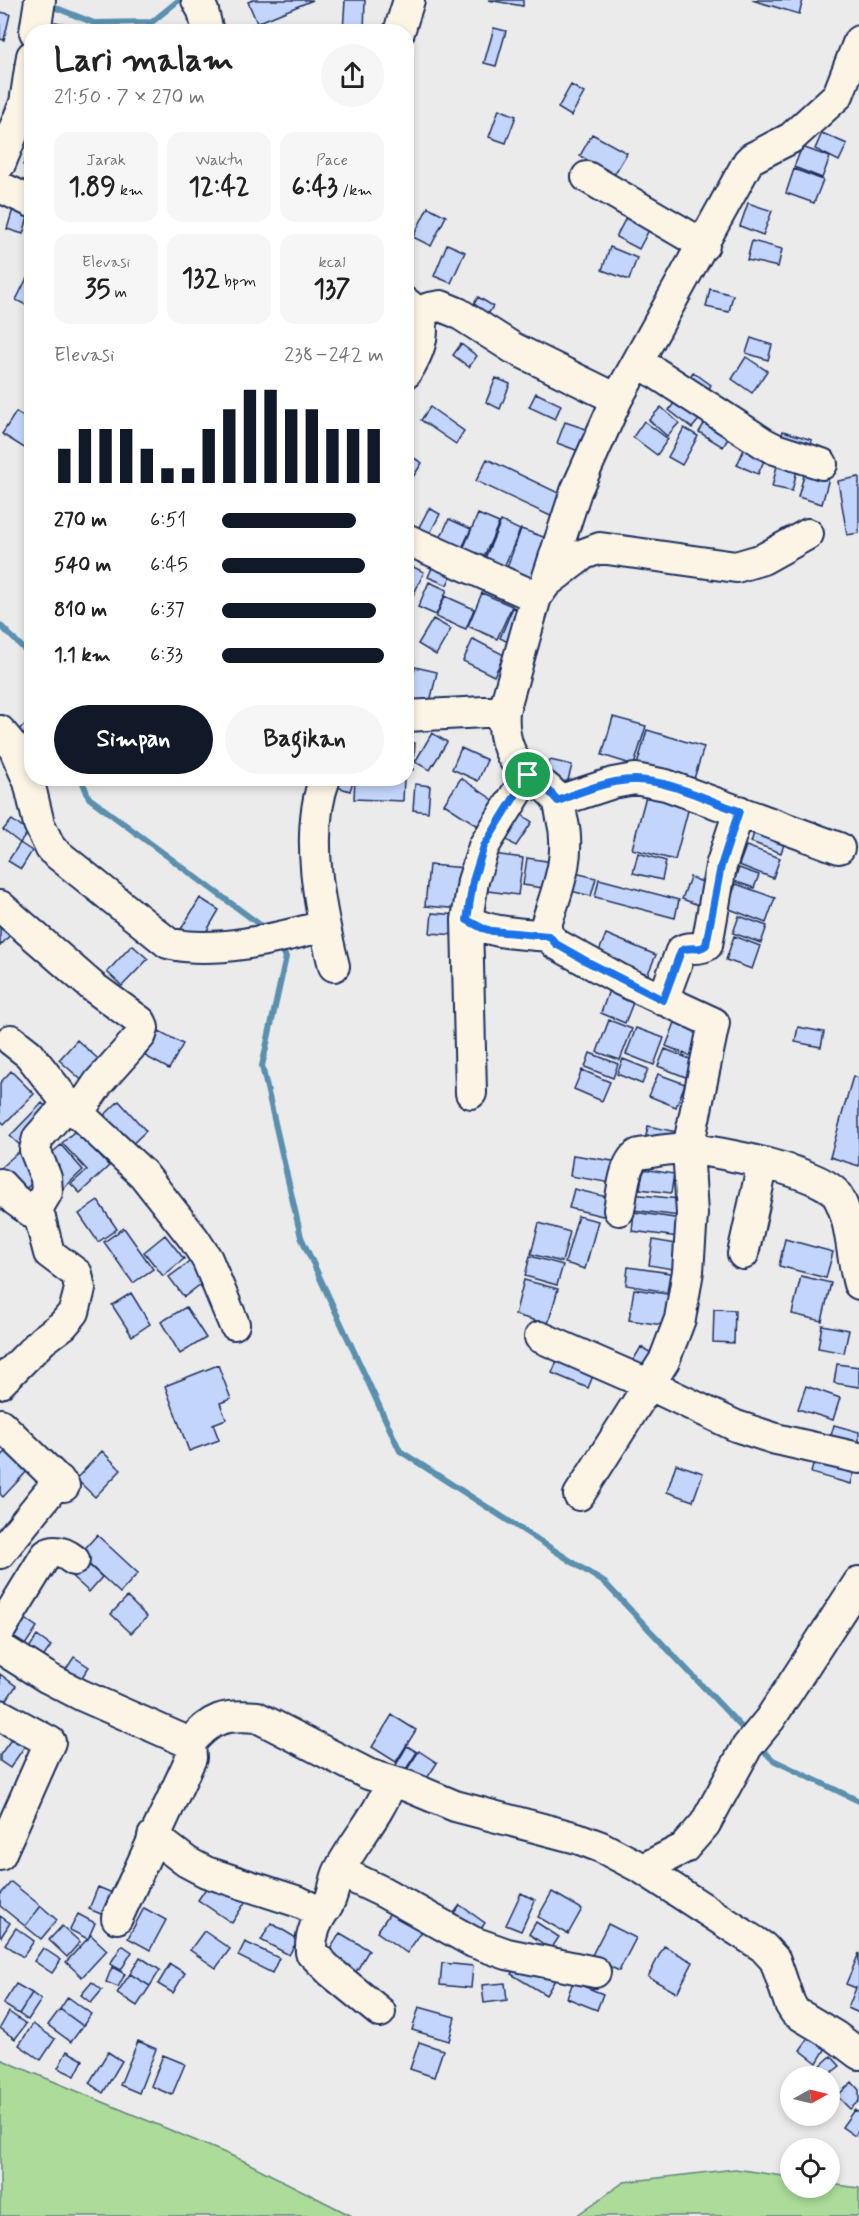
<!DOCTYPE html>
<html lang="id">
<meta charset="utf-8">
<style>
:root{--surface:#fff;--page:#f6f6f6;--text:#222;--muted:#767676;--accent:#111827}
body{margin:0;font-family:Mynerve,sans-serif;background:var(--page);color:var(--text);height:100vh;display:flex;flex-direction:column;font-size:22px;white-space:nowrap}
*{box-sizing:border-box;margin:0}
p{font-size:20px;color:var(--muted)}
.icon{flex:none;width:33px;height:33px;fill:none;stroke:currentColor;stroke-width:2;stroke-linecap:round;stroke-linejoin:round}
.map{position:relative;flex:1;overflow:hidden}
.details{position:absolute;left:24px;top:24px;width:390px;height:762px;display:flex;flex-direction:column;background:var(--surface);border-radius:24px;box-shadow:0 3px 9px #0003}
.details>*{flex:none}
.needle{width:39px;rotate:82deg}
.buttons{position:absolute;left:780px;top:2066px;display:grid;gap:12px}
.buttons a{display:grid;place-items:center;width:60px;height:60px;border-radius:50%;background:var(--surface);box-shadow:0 3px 9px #0003;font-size:30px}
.pin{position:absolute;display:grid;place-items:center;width:51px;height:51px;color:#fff;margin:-26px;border:3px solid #fff;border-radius:50%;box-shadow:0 2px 6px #0007}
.round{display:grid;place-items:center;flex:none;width:63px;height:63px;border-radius:32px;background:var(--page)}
.head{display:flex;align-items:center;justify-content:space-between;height:102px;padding:0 30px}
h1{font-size:33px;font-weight:800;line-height:45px}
.metrics{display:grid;grid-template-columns:repeat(3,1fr);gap:9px;height:102px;padding:6px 30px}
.metrics div{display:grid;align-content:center;border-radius:15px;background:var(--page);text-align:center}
.metrics b{font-size:26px;font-weight:800}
.metrics small{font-size:16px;font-weight:400}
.metrics p{font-size:16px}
.chart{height:168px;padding:12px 30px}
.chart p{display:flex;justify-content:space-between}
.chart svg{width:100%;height:108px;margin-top:6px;stroke:var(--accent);stroke-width:6}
.action{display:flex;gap:12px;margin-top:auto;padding:12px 30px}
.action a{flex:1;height:69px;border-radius:36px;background:var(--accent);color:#fff;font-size:24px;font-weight:800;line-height:69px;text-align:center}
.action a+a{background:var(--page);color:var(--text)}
ul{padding:0 30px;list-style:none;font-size:20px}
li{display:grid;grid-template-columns:96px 72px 1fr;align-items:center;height:45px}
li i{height:15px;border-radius:8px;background:var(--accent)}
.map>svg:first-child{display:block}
.green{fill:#acdb9a;stroke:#64857c;stroke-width:1.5}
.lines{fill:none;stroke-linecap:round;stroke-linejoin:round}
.stream{stroke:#5a90ae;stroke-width:6}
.building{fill:#c4d5fb;stroke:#1b2f5e;stroke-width:1.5}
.minor-casing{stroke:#1b2f5e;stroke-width:34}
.minor{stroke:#fcf5e5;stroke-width:30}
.route-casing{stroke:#fff;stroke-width:12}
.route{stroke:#1a73e8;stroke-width:8}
</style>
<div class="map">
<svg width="859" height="2216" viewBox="0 0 859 2216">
<rect width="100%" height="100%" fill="#ebebec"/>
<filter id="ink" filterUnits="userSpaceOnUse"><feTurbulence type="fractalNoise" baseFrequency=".0167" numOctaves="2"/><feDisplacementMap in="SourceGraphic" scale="12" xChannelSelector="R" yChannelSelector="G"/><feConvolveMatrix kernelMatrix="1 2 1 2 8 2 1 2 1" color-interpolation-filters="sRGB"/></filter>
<g filter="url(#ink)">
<path class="green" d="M0,2059l242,101 110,56h-352z
M735,2169l55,8v10h40v-3l29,4v28h-283l48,-34z"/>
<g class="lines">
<path class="stream" d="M49,5l45,18 58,-1 27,-22
M0,625l28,28 4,9
M81,778l8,20 178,132
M278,945l8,12 -24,109 39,171 99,214 205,132 143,151
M759,1746l14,14 86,41"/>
</g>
<path class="building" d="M253,0h60l-56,23 -9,-21z
M345,0h20l-1,32h-21z
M488,0h35v6z
M752,0h51l-4,14z
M0,12l10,2 -6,26 -4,-1z
M55,22l18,3 -1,7h-18z
M494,28l12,3 -10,35 -12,-3z
M571,85l13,8 -13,23 -13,-8z
M499,109l17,7 -10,27 -17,-6z
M822,133l25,11 -8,17 -24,-12z
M592,134l35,19 -13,22 -34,-19z
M32,145v25l-9,-5z
M802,147l28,10 -8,21 -28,-11z
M794,169l29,11 -9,23 -28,-10z
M748,203l24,8 -9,24 -23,-9z
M428,207l18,9 -15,30 -18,-9z
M13,209l16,5 -6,20 -16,-5z
M629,212l23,12 -13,25 -23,-12z
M752,241l30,8 -4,18 -31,-7z
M447,244l18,8 -14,31 -17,-7z
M610,247l27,11 -8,22 -27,-10z
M32,268v40l-16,-8z
M710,289l23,6 -4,17 -23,-5z
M478,297l15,9 -10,17 -15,-9z
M751,338l21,7 -4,15 -22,-7z
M461,344l16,12 -8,11 -16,-12z
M746,357l21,14 -15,22 -20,-14z
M693,372l18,13 -9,15 -19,-13z
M496,378l14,6 -10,25 -14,-7z
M536,393l25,12 -6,14 -26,-12z
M679,396l24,19 -11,13 -23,-18z
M430,407l34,24 -8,13 -35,-24z
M661,407l18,16 -12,13 -18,-16z
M16,412l16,10v18l-6,9 -24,-15z
M710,414l24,15 -11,18 -24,-15z
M644,421l24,18 -11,16 -24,-18z
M565,422l27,9 -8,22 -27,-10z
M684,428l14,8 -16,29 -14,-8z
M783,431l29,9 -5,18 -29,-9z
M748,440l21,10 -11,24 -21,-9z
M406,453l16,10 -11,17 -5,-2z
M779,457l20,5 -7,29 -20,-4z
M487,459l82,39 -10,22 -83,-39z
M808,461l24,6 -10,37 -24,-7z
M859,477v56l-12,2 -9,-54z
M429,508l11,6 -12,23 -11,-6z
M478,514l21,9 -18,40 -20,-9z
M449,519l22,10 -10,21 -22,-9z
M501,521l19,9 -18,42 -19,-9z
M521,529l34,12 -16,44 -34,-12z
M435,561l19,8 -7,16 -19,-8z
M407,564l17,8 -11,24 -7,-4z
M429,582l18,8 -11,25 -18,-8z
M482,593l30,13 -15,33 -29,-13z
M445,596l29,13 -8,20 -30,-12z
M513,607l16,7 -13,32 -16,-8z
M433,619l18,10 -15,26 -18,-11z
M473,639l31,16 -10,21 -31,-15z
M406,659l8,2 -8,32z
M415,667l22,5 -9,39 -21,-6z
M613,717l33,9 -12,39 -32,-10z
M31,721l1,1v47l-23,-33z
M647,730l57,17 -11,35 -56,-17z
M432,733l15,9 -17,28 -15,-8z
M406,743h9l-2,27 -7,-1z
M461,748l26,12 -9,21 -26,-12z
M550,760l22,5 -5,19 -21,-5z
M333,778h21l-4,13 -19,-6z
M355,778h49l-1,23 -49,-2z
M461,778l41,28 -16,25 -42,-27z
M415,784l15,2 -2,26 -15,-2z
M647,792l43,11 -15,57 -43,-11z
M513,809l19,13 -16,24 -19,-13z
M12,820l16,12 -8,11 -17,-13z
M755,830l30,11 -4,12 -30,-11z
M20,843l12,8 -11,18 -13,-8z
M746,846l34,12 -7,20 -34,-13z
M486,853l37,5 -5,37 -38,-5z
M638,853l28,8 -4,19 -29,-7z
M527,858l32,5 -3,27 -33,-5z
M429,865l38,3 -4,41 -38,-3z
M739,868l20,7 -5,13 -20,-7z
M575,873l21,5 -5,18 -20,-5z
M690,877l25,10 -8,21 -25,-9z
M599,879l80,21 -4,18 -80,-21z
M736,884l39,14 -9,25 -39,-15z
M200,898l19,12 -21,36 -20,-12z
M432,913l26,2 -2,20 -26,-2z
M739,916l28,10 -6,17 -28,-10z
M0,919l13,13 -13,14z
M606,934l50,21 -13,30 -49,-21z
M734,936l26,10 -8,23 -26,-9z
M132,945l16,14 -26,27 -15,-14z
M609,990l25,10 -9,23 -24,-10z
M609,1020l23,9 -12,31 -23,-8z
M676,1020l34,13 -10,27 -34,-14z
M798,1027l26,5 -3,15 -26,-5z
M636,1028l28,10 -10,27 -28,-11z
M159,1031l24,13 -14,25 -24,-13z
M77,1040l28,25 -18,20 -28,-25z
M665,1049l35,14 -7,17 -35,-14z
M590,1053l28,11 -5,14 -28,-11z
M623,1059l25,10 -6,15 -25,-10z
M582,1070l28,12 -8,19 -28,-12z
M11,1071l23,23 -30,30 -4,-4v-37z
M658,1074l27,10 -9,23 -27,-11z
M853,1076l6,2v88l-29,-9z
M119,1101l27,30 -22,21 -27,-30z
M42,1103l12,11 -31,34 -13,-12z
M648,1126l29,6 -2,14 -30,-5z
M76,1130l33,36 -29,27 -9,-9 16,-14 -25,-27z
M61,1145l22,25 -19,18 -23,-26z
M22,1149l21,25 -28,24 -15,-18v-12z
M573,1155l53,8 -3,22 -53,-9z
M643,1169l31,5 -3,19 -31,-4z
M574,1189l37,9 -4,19 -38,-9z
M631,1194l58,6 -2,17 -61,-8z
M98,1201l19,28 -19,13 -19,-28z
M634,1212l54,8 -2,18 -54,-7z
M578,1216l20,5 -13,48 -20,-6z
M539,1223l31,9 -8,30 -31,-8z
M124,1228l29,41 -20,14 -29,-41z
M165,1235l19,24 -21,17 -19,-24z
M785,1239l48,13 -7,26 -47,-12z
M653,1240l35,6 -4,25 -35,-6z
M530,1256l33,9 -6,20 -32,-9z
M192,1260l14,20 -22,17 -15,-20z
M628,1267l42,6 -3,19 -41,-7z
M801,1276l30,7 -9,38 -30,-7z
M524,1280l34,9 -10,35 -33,-9z
M634,1289l40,6 -5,31 -40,-6z
M131,1293l19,31 -18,12 -20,-31z
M186,1307l20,31 -26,16 -19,-32z
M714,1309l21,1 -1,33 -21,-1z
M822,1325l27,5 -5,23 -26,-5z
M641,1347l19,11 -12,21 -19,-12z
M559,1356l36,15 -7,17 -36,-15z
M837,1364l22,3v20l-25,-4z
M218,1365l13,34 -11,4 6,16 -13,5 6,16 -30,11 -24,-65z
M806,1386l34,12 -7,22 -35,-11z
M834,1425l25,7v22l-31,-8z
M9,1448l21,20 -27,29 -3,-3v-36z
M102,1451l19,19 -26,27 -19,-18z
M816,1453l40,11 -5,20 -40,-11z
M676,1464l27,9 -10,28 -26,-9z
M97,1535l41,38 -18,20 -41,-38z
M80,1557l22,20 -13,15 -22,-20z
M127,1597l20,20 -16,16 -20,-19z
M24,1618l13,9 -12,18 -14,-9z
M37,1636l14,10 -16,23 -14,-9z
M74,1657l15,10 -16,23 -14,-10z
M0,1674l16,12 -16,24z
M392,1715l24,15 -20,32 -24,-15z
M12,1738l13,8 -15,22 -10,-7v-6z
M407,1746l10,6 -18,28 -9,-5z
M419,1751l18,12 -15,23 -18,-12z
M213,1878l33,23 -14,22 -34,-23z
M11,1882l30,24 -16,20 -25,-20v-11z
M98,1887l24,10 -9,22 -24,-10z
M552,1892l30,17 -14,25 -30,-17z
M521,1893l14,7 -14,31 -15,-6z
M460,1905l25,18 -12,17 -25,-19z
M41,1906l16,14 -16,19 -16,-13z
M394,1907l31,20 -18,26 -30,-21z
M144,1908l22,12 -16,30 -22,-12z
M78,1914l17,9 -7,16 -18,-9z
M0,1916l10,7 -9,14 -1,-1z
M536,1922l23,15 -8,12 -22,-15z
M271,1923l27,16 -9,16 -28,-15z
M608,1924l28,14 -17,33 -28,-14z
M62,1926l18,16 -13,15 -18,-17z
M16,1928l18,13 -11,16 -18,-13z
M204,1931l26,18 -14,19 -26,-18z
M340,1933l29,17 -13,22 -29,-18z
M91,1935l16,15 -25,27 -16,-15z
M245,1942l34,16 -7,15 -34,-17z
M122,1945l10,7 -11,18 -11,-6z
M664,1946l29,16 -16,31 -29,-16z
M43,1948l18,12 -9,13 -18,-12z
M859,1953v60l-11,-5 8,-20 -10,-4z
M140,1957l20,13 -10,16 -20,-12z
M520,1959l35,21 -9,15 -35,-21z
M442,1963l31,3 -2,22 -31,-3z
M170,1964l15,9 -12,20 -15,-9z
M112,1967l13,7 -7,13 -12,-5z
M130,1974l20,12 -13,20 -20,-13z
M92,1982l10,8 -11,13 -10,-8z
M573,1982l30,12 -6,16 -30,-12z
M505,1983l2,17 -23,3 -2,-18z
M16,1984l16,9 -13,21 -16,-10z
M32,1993l9,7 -13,20 -9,-6z
M68,1997l23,17 -8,12 -23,-17z
M419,2007l36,10 -6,24 -37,-11z
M60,2009l23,17 -12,16 -23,-17z
M9,2012l17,12 -11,15 -15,-11z
M33,2024l22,15 -14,21 -22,-15z
M810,2036l16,12 -9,15 -17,-13z
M138,2041l18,8 -17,44 -19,-8z
M419,2042l24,8 -9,27 -24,-8z
M67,2051l16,9 -8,16 -17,-8z
M108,2052l14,9 -19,32 -14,-10z
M163,2055l22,9 -13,31 -21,-9z
M831,2056l9,10 -13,10 -8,-9z
M852,2082l7,8v11l-9,8 -13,-13z
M854,2110l5,3v16l-4,7 -13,-9z"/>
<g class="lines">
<g class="minor-casing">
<path id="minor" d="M197,0l6,11 5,21
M35,32l5,-32
M399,32l10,-32
M0,164l25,-61 7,-47
M587,177l117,68
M0,187l32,15
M406,303c27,19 14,48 0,70
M417,315l12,-7 12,-2 17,7 55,35 104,51
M639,362l126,82 10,5 47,15
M406,539l130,58 -32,114
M546,583l38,-29 16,-6 136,19 27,-8 45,-25
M536,597l10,-14 30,-92 41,-92 131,-237 4,-4 39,-20 47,-43 21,-54
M406,716l98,-5c-2,24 5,51 26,65 10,7 22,14 28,25 2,5 3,12 4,17 10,38 -5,72 -16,107l3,11 7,8 65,36 93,43 -26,125 4,66 -4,57 -8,48 -16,42 -85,134
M0,731l14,17 15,34 10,42 12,25 117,94c46,12 110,-5 156,-17
M528,775l-44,71 -11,35 -6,39c25,14 53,13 82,16
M325,778c-21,55 -5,133 9,188
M558,801l55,-18 22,-4 31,6 173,63
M0,906l93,81 48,35 2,6 -2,7 -42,47 -21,31 65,61 51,65 13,20 27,65
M467,920l4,173
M663,1000l18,-49c8,-6 18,0 26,-6l14,-79 18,-55
M11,1040l18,14 39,50 10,9
M0,1184l15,16 25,18 9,35 28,21 3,15 -6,23 -11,13 -20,15 -43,43
M619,1210c3,-14 5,-50 20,-56 15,-2 34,-7 50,-5 28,2 134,23 148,46 15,24 14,61 22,89
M34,1214l13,-22 -1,-14 -11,-28 3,-12 30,-34
M743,1254l20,-91
M540,1337l110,48 86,41 40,13 83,19
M0,1424l64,62
M0,1553l59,-73
M0,1630l46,-75c10,-6 19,-2 28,5
M0,1648l48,30 33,17 109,48 1,15 -74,160
M0,1715l50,27 -50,113
M190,1743c21,-25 34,-29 67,-26l111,57 39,12 48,20 122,32 24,9 42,22 120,78 12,13 15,44 5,8 40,24 24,18
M153,1836l34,26 19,10 93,30 17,8 7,-1
M643,1869l41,-21 21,-24 42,-77 23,-28 89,-137
M339,1871l44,21 90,50 34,12 88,18
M380,2012l-49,-40 -20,-20c-1,-18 6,-32 16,-46 7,-10 7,-25 12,-35 16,-31 40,-56 52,-89"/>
</g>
<use href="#minor" class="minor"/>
</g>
</g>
<g class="lines" filter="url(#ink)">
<g class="route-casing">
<path id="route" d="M528,775l21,16 9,10c20,-9 53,-21 75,-21 33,-1 74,20 106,31l-18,55 -15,79c-7,7 -17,0 -25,6l-18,49 -77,-39 -30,-17 -7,-8 -57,-5 -10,-3 -15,-8 6,-39 11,-35z"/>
</g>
<use href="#route" class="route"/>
</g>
</svg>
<div class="buttons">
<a><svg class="needle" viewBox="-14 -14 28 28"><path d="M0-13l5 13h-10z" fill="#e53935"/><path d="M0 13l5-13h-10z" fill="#767676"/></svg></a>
<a><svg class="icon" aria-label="locate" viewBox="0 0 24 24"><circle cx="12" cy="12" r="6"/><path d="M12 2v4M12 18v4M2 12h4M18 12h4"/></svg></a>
</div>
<div class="pin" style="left:528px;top:775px;background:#1e9e55"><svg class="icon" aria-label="arrive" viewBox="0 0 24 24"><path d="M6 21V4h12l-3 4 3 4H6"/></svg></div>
<section class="details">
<div class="head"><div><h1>Lari malam</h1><p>21:50 · 7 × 270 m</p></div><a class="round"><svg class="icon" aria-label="share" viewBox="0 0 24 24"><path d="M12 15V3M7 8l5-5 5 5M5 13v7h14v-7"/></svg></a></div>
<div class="metrics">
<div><p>Jarak</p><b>1.89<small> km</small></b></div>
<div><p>Waktu</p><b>12:42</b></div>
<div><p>Pace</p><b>6:43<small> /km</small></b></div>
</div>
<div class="metrics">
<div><p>Elevasi</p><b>35<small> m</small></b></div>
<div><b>132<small> bpm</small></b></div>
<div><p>kcal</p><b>137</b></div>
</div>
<div class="chart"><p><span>Elevasi</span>238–242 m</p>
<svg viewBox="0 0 160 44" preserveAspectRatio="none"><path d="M5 44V30M15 44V22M25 44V22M35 44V22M45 44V30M55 44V38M65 44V38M75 44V22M85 44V14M95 44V6M105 44V6M115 44V14M125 44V14M135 44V22M145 44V22M155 44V22"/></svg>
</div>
<ul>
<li><b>270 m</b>6:51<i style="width:83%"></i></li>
<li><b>540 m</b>6:45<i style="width:88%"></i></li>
<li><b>810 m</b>6:37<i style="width:95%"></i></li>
<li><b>1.1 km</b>6:33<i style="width:100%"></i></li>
</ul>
<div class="action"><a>Simpan</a><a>Bagikan</a></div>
</section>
</div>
